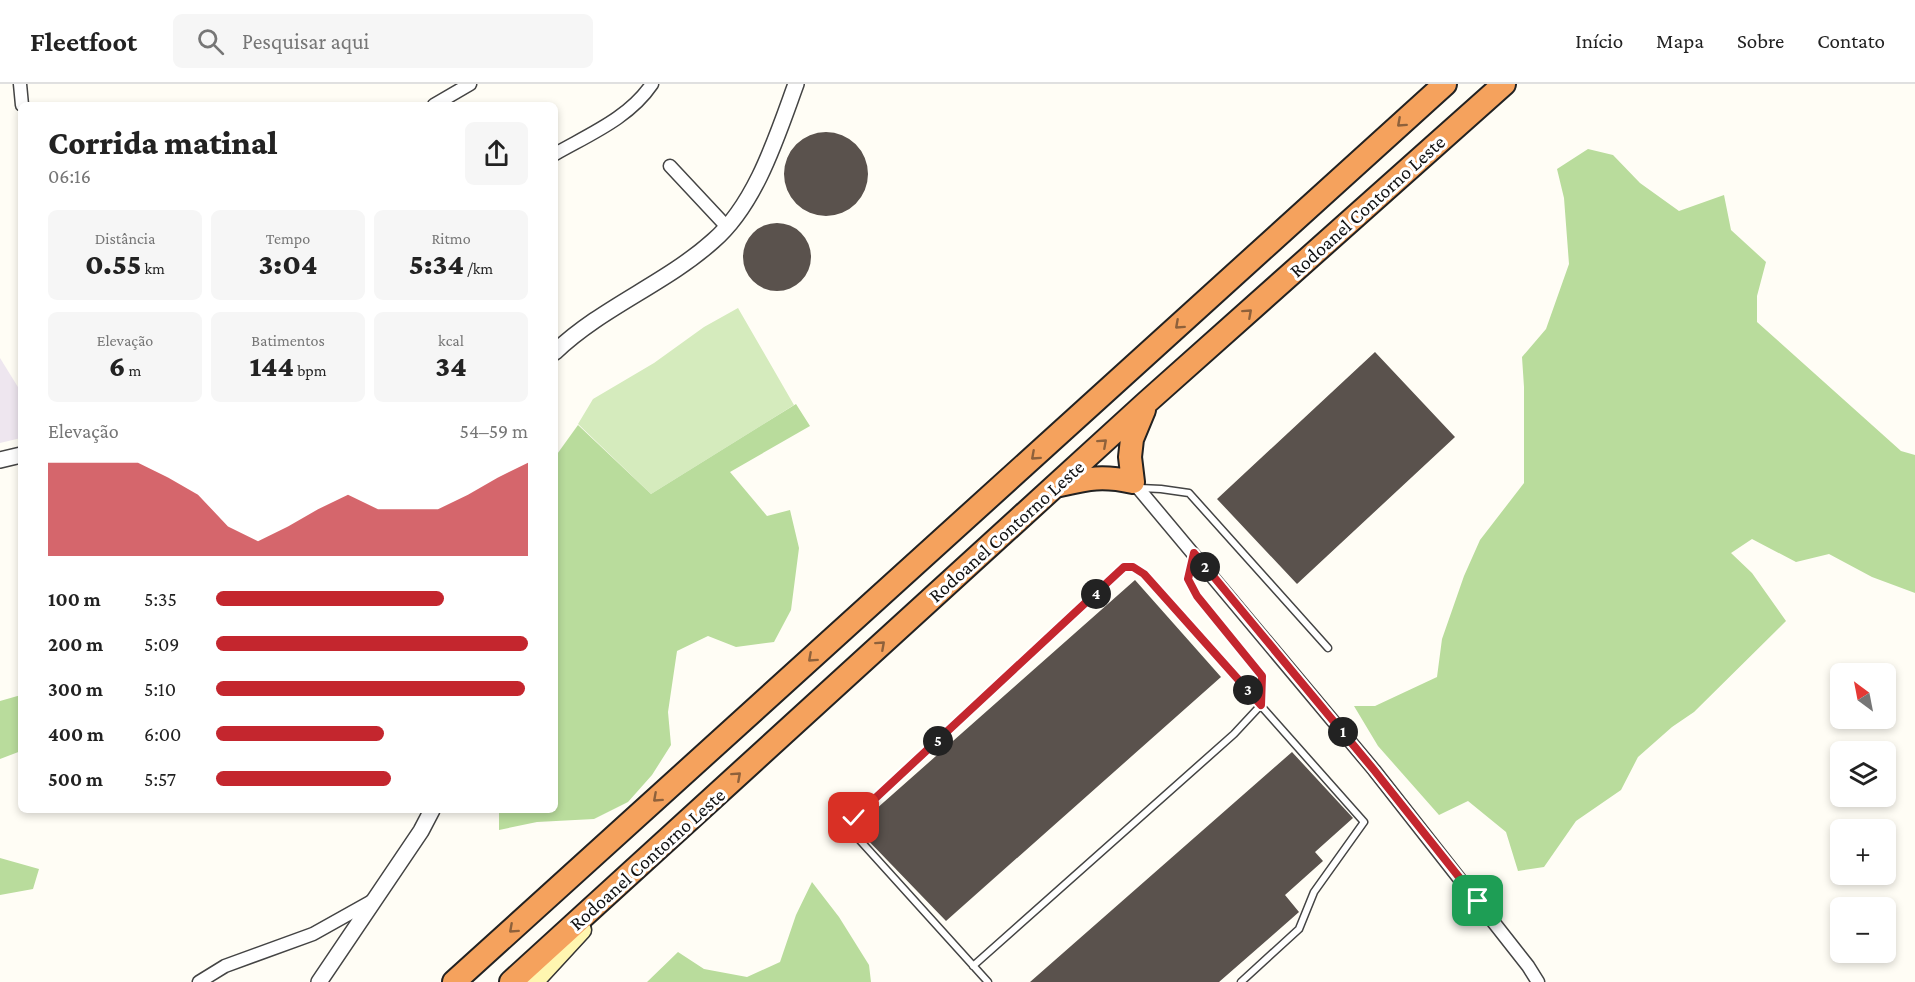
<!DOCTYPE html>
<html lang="pt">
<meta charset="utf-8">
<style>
:root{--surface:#fff;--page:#f6f6f6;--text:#222;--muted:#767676;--line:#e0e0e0;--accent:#c4262e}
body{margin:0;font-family:"Crimson Pro",serif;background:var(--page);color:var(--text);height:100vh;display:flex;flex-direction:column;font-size:22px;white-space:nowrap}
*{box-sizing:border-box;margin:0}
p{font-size:20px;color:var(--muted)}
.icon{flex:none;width:33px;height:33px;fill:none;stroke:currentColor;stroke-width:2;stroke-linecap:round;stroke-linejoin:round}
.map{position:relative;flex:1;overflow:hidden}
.panel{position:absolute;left:18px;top:18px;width:540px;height:711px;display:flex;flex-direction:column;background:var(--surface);border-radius:9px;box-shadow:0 3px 9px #0003}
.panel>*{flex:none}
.needle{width:39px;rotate:328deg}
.buttons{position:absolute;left:1830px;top:579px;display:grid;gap:12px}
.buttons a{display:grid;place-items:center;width:66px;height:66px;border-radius:9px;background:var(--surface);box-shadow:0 3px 9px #0003;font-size:30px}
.pin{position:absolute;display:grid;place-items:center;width:51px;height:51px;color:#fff;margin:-26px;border-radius:12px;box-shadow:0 3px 9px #0006}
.km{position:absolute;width:30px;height:30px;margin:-15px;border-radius:50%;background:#222;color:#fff;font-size:16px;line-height:30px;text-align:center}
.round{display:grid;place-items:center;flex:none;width:63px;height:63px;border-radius:9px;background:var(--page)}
.head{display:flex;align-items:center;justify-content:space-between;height:102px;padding:0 30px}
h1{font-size:33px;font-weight:800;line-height:45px}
.stats{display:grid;grid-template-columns:repeat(3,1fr);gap:9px;height:102px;padding:6px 30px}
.stats div{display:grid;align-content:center;border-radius:9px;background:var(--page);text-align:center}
.stats b{font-size:30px;font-weight:800}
.stats small{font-size:16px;font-weight:400}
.stats p{font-size:16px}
.chart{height:168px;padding:12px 30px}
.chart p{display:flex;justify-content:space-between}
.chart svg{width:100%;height:108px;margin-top:6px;fill:var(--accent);opacity:.7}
ul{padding:0 30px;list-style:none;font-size:20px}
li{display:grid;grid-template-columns:96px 72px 1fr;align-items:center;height:45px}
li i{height:15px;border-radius:8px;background:var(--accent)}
header{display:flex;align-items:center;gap:36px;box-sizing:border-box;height:84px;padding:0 30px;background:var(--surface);border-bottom:2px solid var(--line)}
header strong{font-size:28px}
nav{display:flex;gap:33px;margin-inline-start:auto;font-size:21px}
.search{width:420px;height:54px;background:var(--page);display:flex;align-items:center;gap:15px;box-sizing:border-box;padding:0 21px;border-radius:9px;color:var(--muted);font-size:22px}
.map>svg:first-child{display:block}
.industrial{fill:#eee6ef}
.green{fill:#d5ebbd}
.forest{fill:#b9dc9c}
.building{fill:#5a524d}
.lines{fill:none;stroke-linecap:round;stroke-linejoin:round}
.service-casing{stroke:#444;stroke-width:9}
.minor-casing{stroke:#444;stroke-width:15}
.tertiary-casing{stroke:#444;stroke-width:18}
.secondary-casing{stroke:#333;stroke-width:21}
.motorway-casing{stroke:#222;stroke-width:26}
.service{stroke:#fff;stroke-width:6}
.minor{stroke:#fff;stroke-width:12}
.tertiary{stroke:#fff;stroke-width:15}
.secondary{stroke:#fff6b0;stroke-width:18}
.motorway{stroke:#f5a25d;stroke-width:22}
.oneway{stroke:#8e613b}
.route-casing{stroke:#fff;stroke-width:12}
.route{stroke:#c4262e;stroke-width:8}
.labels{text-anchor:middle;stroke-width:6;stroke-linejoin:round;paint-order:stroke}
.street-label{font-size:20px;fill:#111;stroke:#fff}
</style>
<header>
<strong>Fleetfoot</strong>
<div class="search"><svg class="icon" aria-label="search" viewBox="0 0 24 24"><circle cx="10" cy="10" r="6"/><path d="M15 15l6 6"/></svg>Pesquisar aqui</div>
<nav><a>Início</a><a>Mapa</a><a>Sobre</a><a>Contato</a></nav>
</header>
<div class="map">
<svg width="1915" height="898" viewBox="0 0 1915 898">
<rect width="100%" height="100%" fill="#fffdf5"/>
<path class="industrial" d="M0,274l21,34v46l-21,5z"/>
<path class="green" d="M738,224l56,97 -143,89 -73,-70 15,-25 61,-36 50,-36z"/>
<path class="forest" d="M1588,65l25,6 27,28 39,28 45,-16 7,35 35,32 -9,34v26l144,129 14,4v138l-43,-16 -43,-23 -33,8 -44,-23 -21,14 21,20 34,48 -92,91 -22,15 -34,30 -17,33 -45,31 -32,46 -26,4 -12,-39 -38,-31 -29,14 -61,-69 -24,-40h21l62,-29 5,-38 22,-63 16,-36 44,-57v-96l-2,-30 24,-28 23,-65 -5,-66 -7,-29z
M796,320l14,22 -80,46 37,44 23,-6 9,38 -8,62 -17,32 -38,5 -28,-11 -31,15 -9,61 3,33 -19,30 -24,27 -34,17 -57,3 -38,8v-20h56v-353l23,-32 73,69z
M21,611v56l-21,8v-58z
M0,774l39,11 -6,20 -33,6z
M812,798l27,35 30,48 2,17h-224l31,-30 26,17 43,8 33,-15 16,-47z"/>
<path class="building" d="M784 90a42 42 0 1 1 84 0a42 42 0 1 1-84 0Z
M743 173a34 34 0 1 1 68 0a34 34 0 1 1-68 0Z
M1375,268l80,85 -158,147 -80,-85z
M1135,496l86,97 -275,244 -86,-89 -2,-7z
M1292,668l61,66 -38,34 8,9 -38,34 14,17 -80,70h-189z"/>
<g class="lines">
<g class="service-casing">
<path id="service" d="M1140,404l21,1 28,4 139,155
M973,882l261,-232 27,-29 1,-29 -65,-80 -9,-17 6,-25
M988,898l-132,-146 -3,-11 1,-7 270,-251h9l11,7 220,248 -50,70 -15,37 -58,53"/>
</g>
<g class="minor-casing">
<path id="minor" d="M20,0l2,21
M434,21l36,-21
M555,70c35,-20 74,-36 97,-70
M670,82l57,61
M1133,398l241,288 154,196 10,16
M199,898l26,-16 88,-32 59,-33"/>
</g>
<g class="tertiary-casing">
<path id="tertiary" d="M555,268c47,-45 110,-68 158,-111 43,-37 64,-105 83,-157
M0,376l21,-5
M319,898l102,-151 11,-21"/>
</g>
<g class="secondary-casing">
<path id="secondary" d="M534,898l48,-52"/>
</g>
<g class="motorway-casing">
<path id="motorway" d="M1056,402c31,-7 44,-11 77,-4l-3,-25 2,-18 12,-29
M454,898l991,-898
M511,898l635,-579 358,-319"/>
</g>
<use href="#service" class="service"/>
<use href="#minor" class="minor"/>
<use href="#tertiary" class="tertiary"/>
<use href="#secondary" class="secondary"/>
<use href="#motorway" class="motorway"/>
</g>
<defs><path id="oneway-chevron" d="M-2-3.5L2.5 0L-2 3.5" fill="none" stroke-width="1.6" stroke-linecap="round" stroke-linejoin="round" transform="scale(1.5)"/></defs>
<g class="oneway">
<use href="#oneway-chevron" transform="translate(1401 39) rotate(138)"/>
<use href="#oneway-chevron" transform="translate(1248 229) rotate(-42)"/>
<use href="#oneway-chevron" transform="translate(1179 241) rotate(138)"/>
<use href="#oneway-chevron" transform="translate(1103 359) rotate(-42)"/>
<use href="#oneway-chevron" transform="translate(1035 372) rotate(138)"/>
<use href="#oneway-chevron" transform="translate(881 561) rotate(-42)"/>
<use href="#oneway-chevron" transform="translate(812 574) rotate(138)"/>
<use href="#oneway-chevron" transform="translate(737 692) rotate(-42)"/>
<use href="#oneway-chevron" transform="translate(657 714) rotate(138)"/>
<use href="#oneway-chevron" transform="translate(513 845) rotate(138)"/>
</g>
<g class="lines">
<g class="route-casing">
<path id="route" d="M854,734l270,-251h9l11,7 117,131 1,-29 -65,-80 -9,-17 6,-26 180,217 104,131"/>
</g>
<use href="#route" class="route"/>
</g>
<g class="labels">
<g class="street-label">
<text transform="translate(1367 122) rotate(-42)" y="7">Rodoanel Contorno Leste</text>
<text transform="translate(1006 447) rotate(-42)" y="7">Rodoanel Contorno Leste</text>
<text transform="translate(647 775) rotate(-42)" y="7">Rodoanel Contorno Leste</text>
</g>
</g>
</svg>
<div class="buttons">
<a><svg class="needle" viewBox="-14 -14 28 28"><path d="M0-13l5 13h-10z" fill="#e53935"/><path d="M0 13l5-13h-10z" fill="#767676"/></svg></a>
<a><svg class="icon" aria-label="layers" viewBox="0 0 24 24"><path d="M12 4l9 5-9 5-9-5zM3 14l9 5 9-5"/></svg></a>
<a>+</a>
<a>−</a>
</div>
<div class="pin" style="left:1478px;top:817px;background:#1e9e55"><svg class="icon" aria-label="arrive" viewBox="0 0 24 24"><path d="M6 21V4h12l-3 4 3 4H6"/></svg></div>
<div class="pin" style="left:854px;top:734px;background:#d93025"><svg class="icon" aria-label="check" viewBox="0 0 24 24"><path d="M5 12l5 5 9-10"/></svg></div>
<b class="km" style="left:1343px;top:648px">1</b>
<b class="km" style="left:1205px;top:483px">2</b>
<b class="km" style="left:1248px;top:606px">3</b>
<b class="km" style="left:1096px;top:510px">4</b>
<b class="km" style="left:938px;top:657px">5</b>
<section class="panel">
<div class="head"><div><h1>Corrida matinal</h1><p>06:16</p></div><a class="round"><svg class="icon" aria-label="share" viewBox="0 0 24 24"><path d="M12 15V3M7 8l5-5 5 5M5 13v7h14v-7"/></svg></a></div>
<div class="stats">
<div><p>Distância</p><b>0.55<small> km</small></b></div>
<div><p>Tempo</p><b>3:04</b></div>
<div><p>Ritmo</p><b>5:34<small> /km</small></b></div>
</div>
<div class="stats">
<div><p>Elevação</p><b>6<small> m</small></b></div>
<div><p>Batimentos</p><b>144<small> bpm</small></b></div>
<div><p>kcal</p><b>34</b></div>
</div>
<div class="chart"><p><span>Elevação</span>54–59 m</p>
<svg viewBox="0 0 160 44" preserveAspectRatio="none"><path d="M0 44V6L10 6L20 6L30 6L40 12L50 19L60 32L70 38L80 32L90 25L100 19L110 25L120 25L130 25L140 19L150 12L160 6V44z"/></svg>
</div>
<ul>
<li><b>100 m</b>5:35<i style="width:73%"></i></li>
<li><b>200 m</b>5:09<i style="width:100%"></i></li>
<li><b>300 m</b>5:10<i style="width:99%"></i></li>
<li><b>400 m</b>6:00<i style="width:54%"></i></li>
<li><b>500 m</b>5:57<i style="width:56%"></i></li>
</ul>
</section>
</div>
